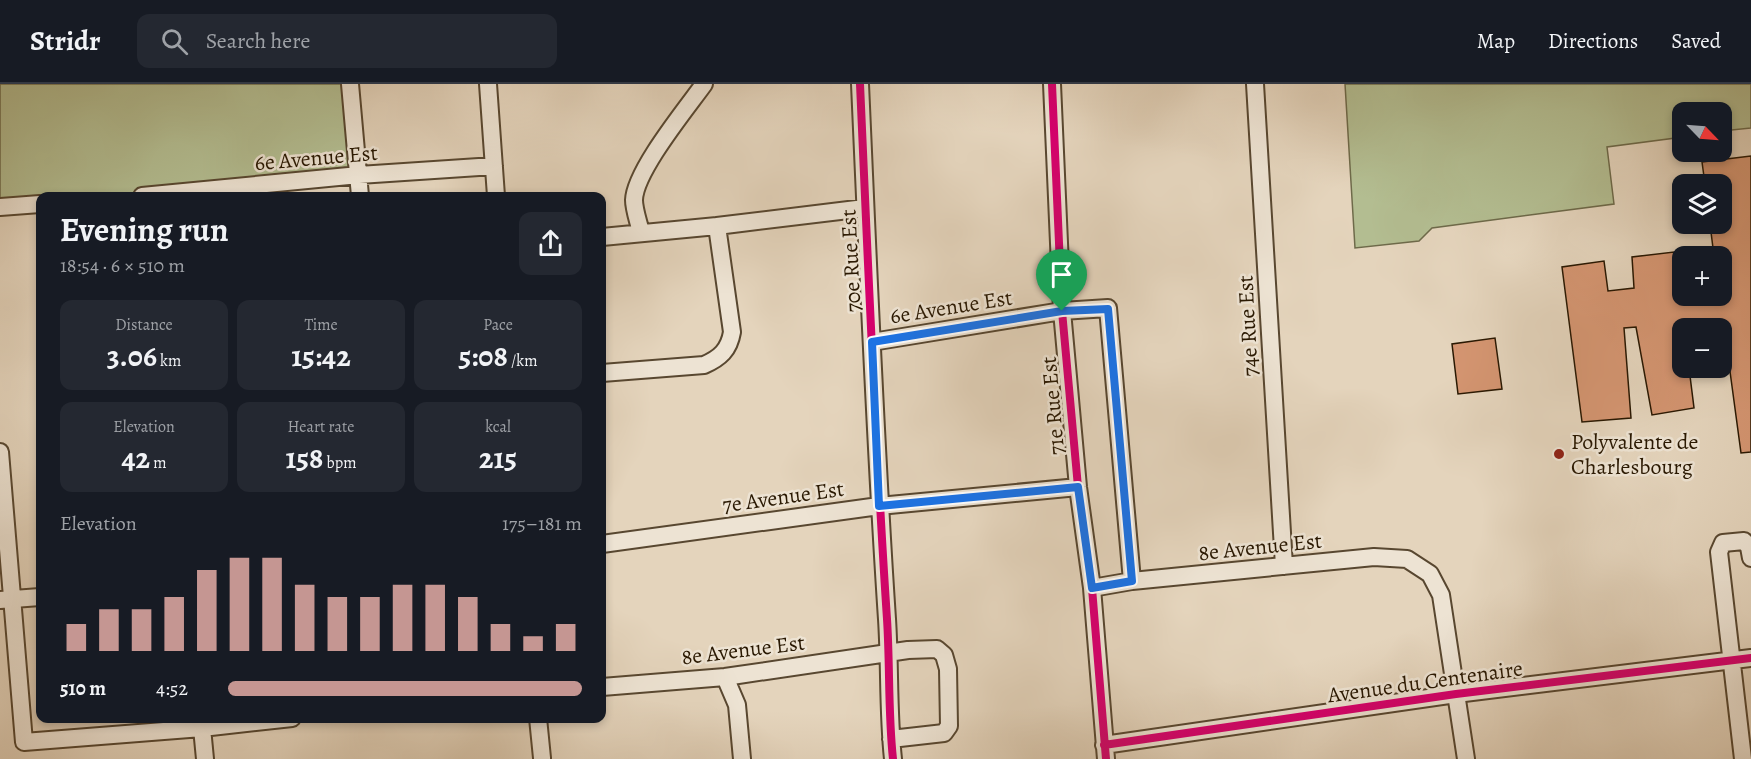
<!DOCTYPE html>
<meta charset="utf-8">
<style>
:root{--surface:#171b24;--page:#242831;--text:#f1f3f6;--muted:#9ea1a6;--line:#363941;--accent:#c59692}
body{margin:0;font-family:Alegreya,serif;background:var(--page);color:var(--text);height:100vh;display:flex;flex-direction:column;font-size:22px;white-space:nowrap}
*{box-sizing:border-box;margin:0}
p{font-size:20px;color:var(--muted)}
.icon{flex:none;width:33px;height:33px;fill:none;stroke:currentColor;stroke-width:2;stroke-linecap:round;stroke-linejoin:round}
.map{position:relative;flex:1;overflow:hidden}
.side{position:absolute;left:36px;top:108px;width:570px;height:531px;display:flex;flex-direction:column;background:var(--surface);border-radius:12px;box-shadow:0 3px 9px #0003}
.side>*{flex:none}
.needle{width:39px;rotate:115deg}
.controls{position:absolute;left:1672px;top:18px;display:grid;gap:12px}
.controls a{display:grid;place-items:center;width:60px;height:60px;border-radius:12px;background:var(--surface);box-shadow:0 3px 9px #0003;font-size:30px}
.pin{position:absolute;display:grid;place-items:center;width:51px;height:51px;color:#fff;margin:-62px -26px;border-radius:50% 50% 50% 0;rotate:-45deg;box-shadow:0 0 6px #0007}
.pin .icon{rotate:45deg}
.round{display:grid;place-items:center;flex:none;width:63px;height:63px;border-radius:12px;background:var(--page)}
.summary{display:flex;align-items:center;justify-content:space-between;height:102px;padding:0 24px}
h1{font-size:33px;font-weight:700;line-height:45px}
.figures{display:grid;grid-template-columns:repeat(3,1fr);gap:9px;height:102px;padding:6px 24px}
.figures div{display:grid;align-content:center;border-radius:12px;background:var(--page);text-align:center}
.figures b{font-size:30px;font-weight:700}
.figures small{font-size:16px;font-weight:400}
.figures p{font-size:16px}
.chart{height:168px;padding:12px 24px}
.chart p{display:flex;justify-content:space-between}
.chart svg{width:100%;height:108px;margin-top:6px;stroke:var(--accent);stroke-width:6}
ul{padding:0 24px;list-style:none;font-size:20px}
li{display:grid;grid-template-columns:96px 72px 1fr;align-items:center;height:45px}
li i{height:15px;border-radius:8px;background:var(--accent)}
header{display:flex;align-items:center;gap:36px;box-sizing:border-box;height:84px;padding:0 30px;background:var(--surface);border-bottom:2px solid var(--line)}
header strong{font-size:28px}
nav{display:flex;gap:33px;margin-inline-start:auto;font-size:21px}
.search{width:420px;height:54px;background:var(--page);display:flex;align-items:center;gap:15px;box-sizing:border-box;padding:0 21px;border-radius:12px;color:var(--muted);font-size:22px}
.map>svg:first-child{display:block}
.green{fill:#b3bd91;stroke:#6e6a4a;stroke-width:1.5}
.building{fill:#d49571;stroke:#291802;stroke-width:1.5}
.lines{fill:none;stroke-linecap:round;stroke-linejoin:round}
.minor-casing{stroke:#584730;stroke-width:20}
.minor{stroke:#ede3d3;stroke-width:16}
.cycleway-casing{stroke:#ede3d3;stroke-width:11}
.cycleway{stroke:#d6006c;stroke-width:8}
.route-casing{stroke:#fff;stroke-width:12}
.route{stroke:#1a73e8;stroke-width:8}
.poi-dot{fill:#8f2418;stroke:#ede3d3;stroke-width:2}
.labels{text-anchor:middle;stroke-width:5;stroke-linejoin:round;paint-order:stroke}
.street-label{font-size:22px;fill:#291802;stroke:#ede3d3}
.poi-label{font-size:22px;fill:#291802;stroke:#ede3d3;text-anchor:start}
</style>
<header>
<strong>Stridr</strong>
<div class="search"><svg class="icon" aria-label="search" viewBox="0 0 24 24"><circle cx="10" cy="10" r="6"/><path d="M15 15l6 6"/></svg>Search here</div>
<nav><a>Map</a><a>Directions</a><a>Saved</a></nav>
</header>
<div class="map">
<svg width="1751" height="675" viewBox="0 0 1751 675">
<rect width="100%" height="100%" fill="#e4d4bc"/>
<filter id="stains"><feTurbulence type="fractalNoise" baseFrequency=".00333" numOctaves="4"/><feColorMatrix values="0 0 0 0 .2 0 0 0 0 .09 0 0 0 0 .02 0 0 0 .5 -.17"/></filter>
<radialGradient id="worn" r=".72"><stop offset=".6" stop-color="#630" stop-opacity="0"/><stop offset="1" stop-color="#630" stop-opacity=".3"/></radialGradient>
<path class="green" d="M0,0h350l9,91 -217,21h-102l-40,11z
M1345,0h406v44l-29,3v-19h-39v25l-76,10 7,57 -182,24 -13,13 -64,7z"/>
<path class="building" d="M1751,72v296l-10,1 -12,-89 -7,1v-37h-39v40h6l5,40 -42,7 -16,-88 -12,1 7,90 -49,4 -20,-155 42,-6 4,30 26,-3 -2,-31 42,-5 4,46 14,-2h30v-40h-8l-4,-32h12v-40h-17l-3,-22z
M1495,254l7,51 -44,5 -6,-50z"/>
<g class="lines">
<g class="minor-casing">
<path id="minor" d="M350,0l10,112
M488,0l8,112
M860,0c8,178 15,357 27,535 3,46 1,94 6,140
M1052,0l10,227 16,176 14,101 14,171
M1255,0l29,482
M142,112l217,-21 135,-9
M0,123l40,-3
M641,149c-2,-10 -7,-23 -7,-33 1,-29 52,-91 70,-116
M602,153l115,-11 148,-18
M872,258l190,-31 46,-3 24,273
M602,289l102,-8c16,-7 25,-15 28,-33l-15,-106
M0,368l24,290 178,-14 90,-10
M602,460l277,-38 199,-19
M1092,504l40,-7 242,-24 33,2 23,15 11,21 25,164
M0,516l40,-3
M725,593l12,28 5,54
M602,603l123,-10 183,-27 29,-1 7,6 4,14 1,57 -5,7 -53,6
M538,634l4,40
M202,644l3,31
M1104,661l352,-51 295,-36
M1743,675l-24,-207 4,-9 21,-2 5,6 2,11"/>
</g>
<use href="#minor" class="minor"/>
<g class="cycleway-casing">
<path id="cycleway" d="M860,0c8,178 15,357 27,535 3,46 1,94 6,140
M1052,0l10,227 16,176 14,101 14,171
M1104,661l352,-51 295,-36"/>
</g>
<use href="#cycleway" class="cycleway"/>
</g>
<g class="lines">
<g class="route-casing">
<path id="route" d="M1108,225l24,272 -40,7 -14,-101 -199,19 -7,-164 190,-31z"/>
</g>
<use href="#route" class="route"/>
</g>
<circle class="poi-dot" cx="1559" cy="370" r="6"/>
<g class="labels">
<g class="street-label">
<text transform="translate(316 73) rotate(-5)" y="8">6e Avenue Est</text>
<text transform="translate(850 177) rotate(-93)" y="8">70e Rue Est</text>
<text transform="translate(951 222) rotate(-9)" y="8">6e Avenue Est</text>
<text transform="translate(1247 242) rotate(-93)" y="8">74e Rue Est</text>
<text transform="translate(1052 322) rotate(-95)" y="8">71e Rue Est</text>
<text transform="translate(783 412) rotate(-8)" y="8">7e Avenue Est</text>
<text transform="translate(1260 462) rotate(-6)" y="8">8e Avenue Est</text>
<text transform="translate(743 565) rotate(-7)" y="8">8e Avenue Est</text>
<text transform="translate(1425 597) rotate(-8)" y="8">Avenue du Centenaire</text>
</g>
<g class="poi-label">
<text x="1571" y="365">Polyvalente de<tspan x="1571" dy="25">Charlesbourg</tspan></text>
</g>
</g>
<rect width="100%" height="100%" filter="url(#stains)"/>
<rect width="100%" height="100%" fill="url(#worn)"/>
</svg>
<div class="controls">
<a><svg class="needle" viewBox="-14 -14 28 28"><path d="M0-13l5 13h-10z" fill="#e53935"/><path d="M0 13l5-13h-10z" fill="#9ea1a6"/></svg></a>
<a><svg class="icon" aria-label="layers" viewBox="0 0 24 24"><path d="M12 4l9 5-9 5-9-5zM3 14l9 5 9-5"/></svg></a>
<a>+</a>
<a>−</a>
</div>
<div class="pin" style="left:1062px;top:227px;background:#1e9e55"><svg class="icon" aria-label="arrive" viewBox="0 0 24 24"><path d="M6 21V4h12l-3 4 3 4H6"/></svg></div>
<section class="side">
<div class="summary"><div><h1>Evening run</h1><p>18:54 · 6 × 510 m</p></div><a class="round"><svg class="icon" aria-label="share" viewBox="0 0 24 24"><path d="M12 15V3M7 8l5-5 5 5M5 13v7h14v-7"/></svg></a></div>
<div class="figures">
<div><p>Distance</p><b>3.06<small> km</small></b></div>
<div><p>Time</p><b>15:42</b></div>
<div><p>Pace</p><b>5:08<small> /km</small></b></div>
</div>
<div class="figures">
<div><p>Elevation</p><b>42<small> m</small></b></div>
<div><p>Heart rate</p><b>158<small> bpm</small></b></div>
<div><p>kcal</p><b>215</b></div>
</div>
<div class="chart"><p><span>Elevation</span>175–181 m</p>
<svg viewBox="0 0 160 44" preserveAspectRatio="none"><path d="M5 44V33M15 44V27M25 44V27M35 44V22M45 44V11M55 44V6M65 44V6M75 44V17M85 44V22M95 44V22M105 44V17M115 44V17M125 44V22M135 44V33M145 44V38M155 44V33"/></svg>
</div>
<ul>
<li><b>510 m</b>4:52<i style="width:100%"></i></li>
</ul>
</section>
</div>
